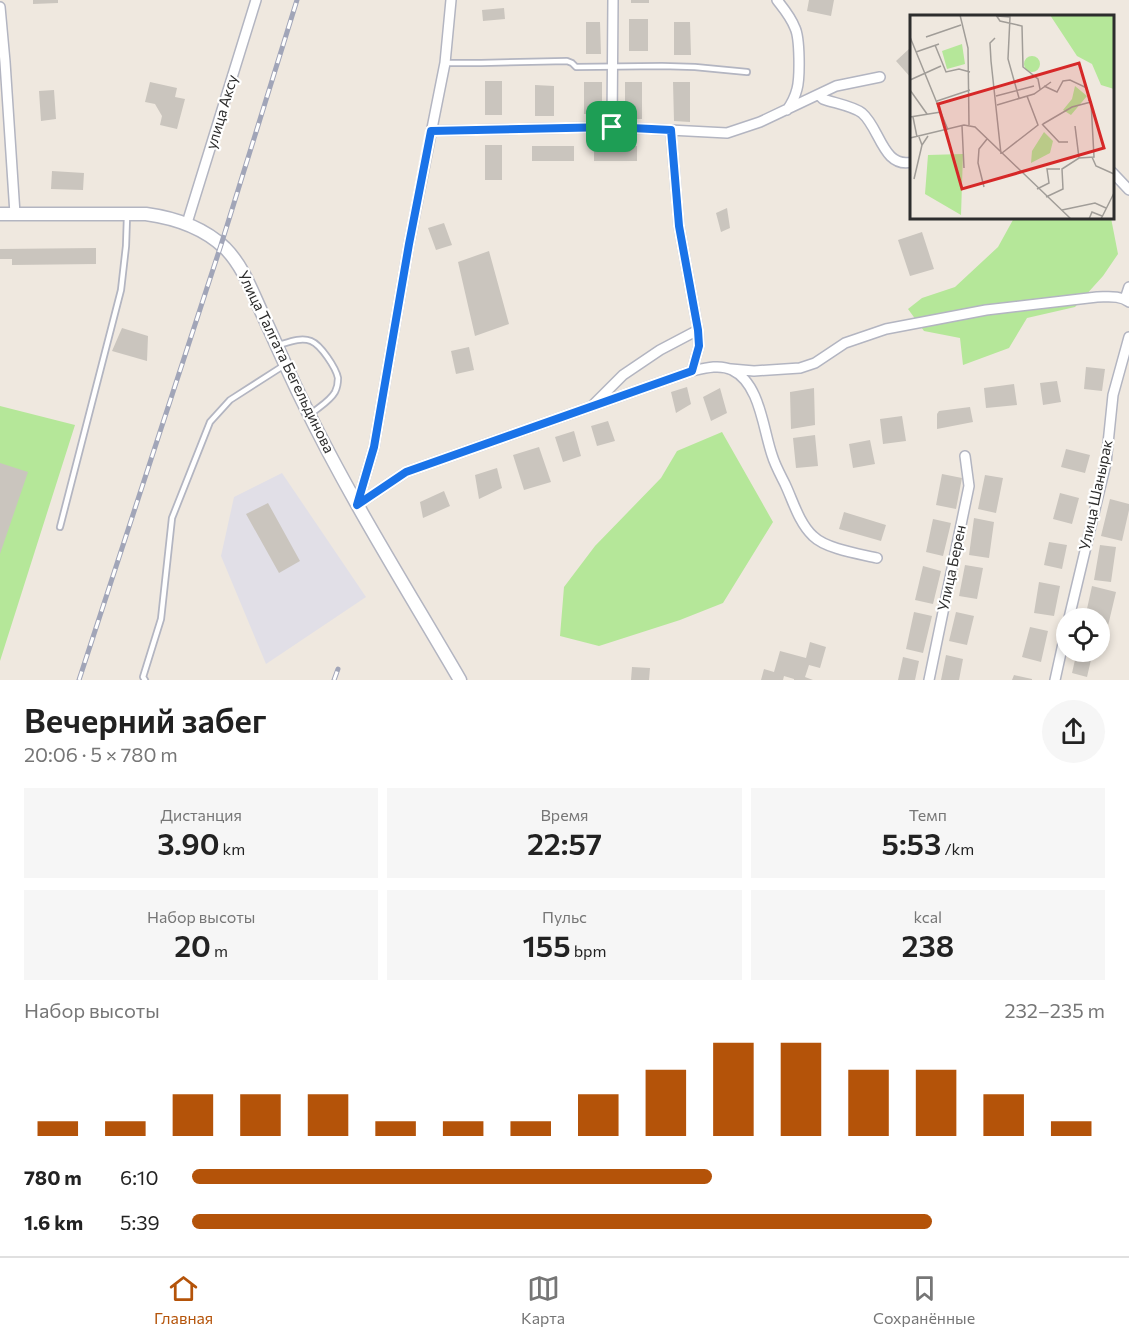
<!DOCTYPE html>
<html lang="ru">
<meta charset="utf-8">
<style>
:root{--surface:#fff;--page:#f6f6f6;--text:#222;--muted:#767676;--line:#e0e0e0;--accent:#b45309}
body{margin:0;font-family:Commissioner,sans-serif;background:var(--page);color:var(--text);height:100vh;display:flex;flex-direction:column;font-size:22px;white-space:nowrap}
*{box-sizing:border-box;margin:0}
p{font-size:20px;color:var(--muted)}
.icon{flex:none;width:33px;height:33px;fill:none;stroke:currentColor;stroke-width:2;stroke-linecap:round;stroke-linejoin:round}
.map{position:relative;height:680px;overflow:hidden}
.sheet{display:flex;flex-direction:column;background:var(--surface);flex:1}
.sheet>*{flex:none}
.controls{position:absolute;left:1056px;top:608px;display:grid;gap:12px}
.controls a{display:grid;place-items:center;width:54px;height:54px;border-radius:50%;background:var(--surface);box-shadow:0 3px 9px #0003;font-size:30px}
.pin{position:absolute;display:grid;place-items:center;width:51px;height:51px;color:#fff;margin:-26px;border-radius:12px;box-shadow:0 3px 9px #0006}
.round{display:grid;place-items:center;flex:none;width:63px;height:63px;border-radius:32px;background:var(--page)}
.headline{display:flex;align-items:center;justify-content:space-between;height:102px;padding:0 24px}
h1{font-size:33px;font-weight:600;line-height:45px}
.metrics{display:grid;grid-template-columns:repeat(3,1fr);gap:9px;height:102px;padding:6px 24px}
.metrics div{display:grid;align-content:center;border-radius:0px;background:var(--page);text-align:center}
.metrics b{font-size:30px;font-weight:600}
.metrics small{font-size:16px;font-weight:400}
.metrics p{font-size:16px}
.chart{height:168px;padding:12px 24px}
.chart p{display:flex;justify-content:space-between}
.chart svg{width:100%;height:108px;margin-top:6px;stroke:var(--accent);stroke-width:6}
ul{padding:0 24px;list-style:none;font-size:20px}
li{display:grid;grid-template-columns:96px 72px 1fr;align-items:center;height:45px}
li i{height:15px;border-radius:8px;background:var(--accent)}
.menu{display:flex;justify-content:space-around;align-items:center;height:84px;border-top:2px solid var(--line);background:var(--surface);font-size:16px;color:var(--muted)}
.menu a{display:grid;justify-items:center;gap:3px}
.menu .on{color:var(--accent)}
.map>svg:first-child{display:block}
.industrial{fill:#e1dfe7}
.green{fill:#b5e799}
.building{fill:#cac5be}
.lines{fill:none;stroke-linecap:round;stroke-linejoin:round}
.service-casing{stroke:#b3b5c1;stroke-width:8}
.minor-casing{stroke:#b3b5c1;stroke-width:12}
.tertiary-casing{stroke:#b3b5c1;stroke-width:15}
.service{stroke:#fff;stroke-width:4.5}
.minor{stroke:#fff;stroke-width:9}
.tertiary{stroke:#fff;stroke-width:12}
.rail-casing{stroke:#a1a5b8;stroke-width:5}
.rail{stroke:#fff;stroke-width:3;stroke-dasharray:9;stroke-linecap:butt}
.route-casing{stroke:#fff;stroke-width:12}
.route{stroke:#1a73e8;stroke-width:8}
.labels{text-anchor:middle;stroke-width:4.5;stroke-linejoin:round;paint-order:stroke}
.street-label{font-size:15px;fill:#2d2d2d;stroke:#fff}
.inset-road{fill:none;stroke:#a19d98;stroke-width:1.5}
.view{fill:#d62828;fill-opacity:0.15;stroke:#d62828;stroke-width:3}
.inset-edge{fill:none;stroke:#2d2d2d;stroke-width:3}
</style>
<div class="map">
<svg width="1129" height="680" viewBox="0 0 1129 680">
<rect width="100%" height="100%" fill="#efe8df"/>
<path class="industrial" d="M282,473l84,124 -100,67 -45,-108 13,-59z"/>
<path class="green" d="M1014,218h97l7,36 -15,22 -28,31 -48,11 -18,30 -46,17 -3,-27 -36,-7 -16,-22 14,-11 33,-11 43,-40z
M0,406l75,19 -75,236z
M722,432l51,90 -50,81 -43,17 -81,26 -39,-10 4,-49 31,-41 66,-68 16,-27z"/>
<path class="building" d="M33,0h25v3l-25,1z
M631,0h18v3h-18z
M809,0h25l-3,16 -24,-5z
M504,8l1,11 -22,2 -1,-11z
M629,19h19v32h-19z
M586,22h14l1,32h-15z
M674,22h16l1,33h-17z
M910,48l2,2v29l-16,-18z
M485,81h17v34h-17z
M150,82l27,6 -2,9 10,2 -8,30 -17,-4 2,-9 -7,-12 -10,-2z
M584,82h18v32h-18z
M625,82h17v37h-17z
M673,82h17v40l-16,-1z
M535,85l19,1v30h-19z
M54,90l2,29 -15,2 -2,-30z
M485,145h17v35h-17z
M532,146h42v15h-42z
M594,146h43v15h-43z
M52,171l32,2 -1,17 -32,-1z
M727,208l3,20 -9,4 -5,-19z
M444,223l8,22 -16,5 -8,-22z
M922,232l12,37 -24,7 -12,-36z
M96,248v16l-84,1v-6h-12v-10z
M489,251l20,73 -34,12 -17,-74z
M122,328l26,8 -1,25 -35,-10z
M469,347l5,23 -18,4 -5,-23z
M1086,367l19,2 -3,22 -18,-2z
M1057,381l4,21 -18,3 -3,-22z
M1014,384l3,21 -31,3 -2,-20z
M687,387l4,17 -15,9 -5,-21z
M720,388l7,25 -16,8 -8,-24z
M814,388l1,37 -24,4 -1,-37z
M970,407l3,15 -36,7v-15l2,-3z
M902,416l4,25 -23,3 -3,-25z
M608,421l7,20 -18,5 -6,-20z
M574,431l7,25 -18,6 -8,-25z
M815,435l3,31 -22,2 -3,-30z
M870,440l5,24 -22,4 -4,-24z
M539,447l12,35 -27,8 -11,-35z
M1066,449l24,6 -5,18 -24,-6z
M0,463l28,9 -28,82z
M497,468l5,20 -23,11 -4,-24z
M942,474l20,4 -6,31 -20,-4z
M985,475l18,3 -7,35 -18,-4z
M444,491l6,15 -27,12 -3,-16z
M1060,493l19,5 -7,26 -19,-5z
M1110,499l19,5v6l-7,31 -21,-5z
M268,503l32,58 -21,12 -33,-59z
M844,512l42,13 -5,16 -42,-12z
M974,518l20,4 -5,36 -20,-3z
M933,519l18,4 -8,33 -17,-4z
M1049,542l18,3 -5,24 -18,-4z
M1100,545l16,2 -5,35 -17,-2z
M965,565l18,3 -6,31 -18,-3z
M923,566l18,5 -8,33 -18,-4z
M1039,582l21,4 -6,30 -20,-3z
M1092,586l24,6 -9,38 -7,-1v-11h-15z
M914,612l18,4 -9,37 -17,-4z
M956,612l18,4 -7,29 -18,-4z
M1030,627l18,4 -7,31 -19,-5z
M810,642l16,5 -6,21 -11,-3 -4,12 8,3h-19v-1l-10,-3 -1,4h-22l3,-11 10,3 6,-21 26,7z
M1077,651h16l-6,26 -15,-4z
M946,655l17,4 -4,21h-18z
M903,657l16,4 -4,19h-17z
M632,667l18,1 -1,12h-18z
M1014,675l18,4v1h-20z"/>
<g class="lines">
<g class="service-casing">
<path id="service" d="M445,63h36l86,-2 5,2 4,4 86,-1 33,1 52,5
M279,345c10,-3 22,-8 32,-4 10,4 25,27 27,37 0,4 -1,10 -3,14 -5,9 -16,15 -24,22
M60,527l61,-237 5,-44 1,-30
M145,680l-2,-3 18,-58 11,-101 38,-96 20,-22 53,-34"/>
</g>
<g class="minor-casing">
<path id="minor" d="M777,0c7,9 14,17 18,28 5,10 5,50 2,61 -2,8 -5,14 -10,21
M0,7l5,55 10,152
M819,95l4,4c11,4 30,7 39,14 18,15 21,56 50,49
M612,127l1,-127
M431,131l181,-4 115,6 33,-11 76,-36 44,-9
M1112,172l17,18
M187,223l69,-223
M1125,299l4,-12
M731,369l23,2 46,-3 15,-5 30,-20 41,-14 100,-19 111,-13c11,0 23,-2 32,5
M692,371c13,-3 28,-7 40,-1 28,13 31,59 40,85 3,10 8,19 13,29 8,17 14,39 28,52 13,13 47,18 64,22
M593,405l30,-30 37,-25 38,-20
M357,505l49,-33 286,-101 7,-25 -1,-16 -19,-104 -8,-95
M357,505l17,-58 35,-203 36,-181 6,-63
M1069,618l37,-155 7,-68 16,-58
M929,680l40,-194 -4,-30
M1055,680l11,-50"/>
</g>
<g class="tertiary-casing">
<path id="tertiary" d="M0,214h146c29,4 57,13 79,34 17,17 26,41 36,63 14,30 27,61 42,91 46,95 104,187 157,278"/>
</g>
<use href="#service" class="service"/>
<use href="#minor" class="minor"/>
<use href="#tertiary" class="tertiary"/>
<g class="rail-casing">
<path id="rail" d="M79,680l142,-435 76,-245
M334,680l4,-11"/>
</g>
<use href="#rail" class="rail"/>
</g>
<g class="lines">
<g class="route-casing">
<path id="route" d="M612,127l59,3 8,96 19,104 1,16 -7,25 -286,101 -49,33 17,-58 35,-203 22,-113z"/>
</g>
<use href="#route" class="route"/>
</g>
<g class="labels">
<g class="street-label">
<text transform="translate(222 112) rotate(-73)" y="5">улица Аксу</text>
<text transform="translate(286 362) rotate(64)" y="5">Улица Талгата Бегельдинова</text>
<text transform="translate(1096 495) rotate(-78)" y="5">Улица Шанырак</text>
<text transform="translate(952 568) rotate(-78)" y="5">Улица Берен</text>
</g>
</g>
<g transform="translate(910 15)">
<rect width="204" height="204" fill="#efe8df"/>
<path d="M140,0h64v74l-13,-4 -9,-21 -15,-8zM52,29l3,20 -18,5 -5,-18zM114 49a8 8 0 1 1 16 0a8 8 0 1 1-16 0ZM165,71l12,10 -16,19 -8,-5 9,-11zM134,117l9,9 -3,12 -19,10 1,-12zM53,139l-2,61 -36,-21 3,-39z" fill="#b5e799"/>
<path class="inset-road" d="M50,0l8,33 1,77M86,0l4,6 22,5 1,41 15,12 2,10M87,1l13,1 -2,42 11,39M0,22l38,93M16,22l35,-12M85,23l-5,5 1,18 10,93M25,30l11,27 13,-3 11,3M6,37l23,-8M0,65l31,-14M134,71l13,6 6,-11 7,-1 17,8 2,13M0,75l17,24M86,81l38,-10M27,86l33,-11M87,90l37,-11 17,-12M0,102l31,-5M3,102l4,20M132,109l17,18h9M133,109l29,-17 19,-5 3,55 -15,1 -17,11 1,20 -17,8M52,111l2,42M165,111l4,32M9,122l3,8 6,-9M0,123l54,-13 11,2 96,92M92,138l36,-28 -11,-29M182,142l4,9 18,8M4,164l8,-34M74,172l-6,-24 1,-14 8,-10M127,174l12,-6 -2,-14h13M152,195l33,-7 11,5M179,204l3,-7 10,4M191,204l13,-26"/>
<path class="view" d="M169,48l25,85 -142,41 -24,-85z"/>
<rect width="204" height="204" class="inset-edge"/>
</g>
</svg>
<div class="controls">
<a><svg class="icon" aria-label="locate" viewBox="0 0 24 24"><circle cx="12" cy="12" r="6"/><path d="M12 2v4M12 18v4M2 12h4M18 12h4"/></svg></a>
</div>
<div class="pin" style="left:612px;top:127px;background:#1e9e55"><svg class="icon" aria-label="arrive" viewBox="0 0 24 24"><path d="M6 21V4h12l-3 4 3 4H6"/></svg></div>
</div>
<section class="sheet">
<div class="headline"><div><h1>Вечерний забег</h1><p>20:06 · 5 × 780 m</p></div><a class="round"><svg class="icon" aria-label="share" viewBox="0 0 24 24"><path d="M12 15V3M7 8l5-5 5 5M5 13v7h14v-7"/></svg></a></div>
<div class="metrics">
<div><p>Дистанция</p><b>3.90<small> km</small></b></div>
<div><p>Время</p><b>22:57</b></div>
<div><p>Темп</p><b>5:53<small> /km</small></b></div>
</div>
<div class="metrics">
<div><p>Набор высоты</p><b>20<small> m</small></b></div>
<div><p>Пульс</p><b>155<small> bpm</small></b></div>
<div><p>kcal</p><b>238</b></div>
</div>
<div class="chart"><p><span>Набор высоты</span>232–235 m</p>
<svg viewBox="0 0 160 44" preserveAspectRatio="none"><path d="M5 44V38M15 44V38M25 44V27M35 44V27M45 44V27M55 44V38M65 44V38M75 44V38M85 44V27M95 44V17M105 44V6M115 44V6M125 44V17M135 44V17M145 44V27M155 44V38"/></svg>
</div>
<ul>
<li><b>780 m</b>6:10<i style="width:57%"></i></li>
<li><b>1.6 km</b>5:39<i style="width:81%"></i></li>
</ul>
</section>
<nav class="menu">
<a class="on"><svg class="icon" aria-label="home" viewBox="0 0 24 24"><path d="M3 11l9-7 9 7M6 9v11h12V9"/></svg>Главная</a>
<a><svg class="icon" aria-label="map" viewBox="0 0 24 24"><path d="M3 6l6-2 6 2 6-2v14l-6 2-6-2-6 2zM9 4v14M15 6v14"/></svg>Карта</a>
<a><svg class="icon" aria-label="saved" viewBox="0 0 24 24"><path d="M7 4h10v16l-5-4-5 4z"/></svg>Сохранённые</a>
</nav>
